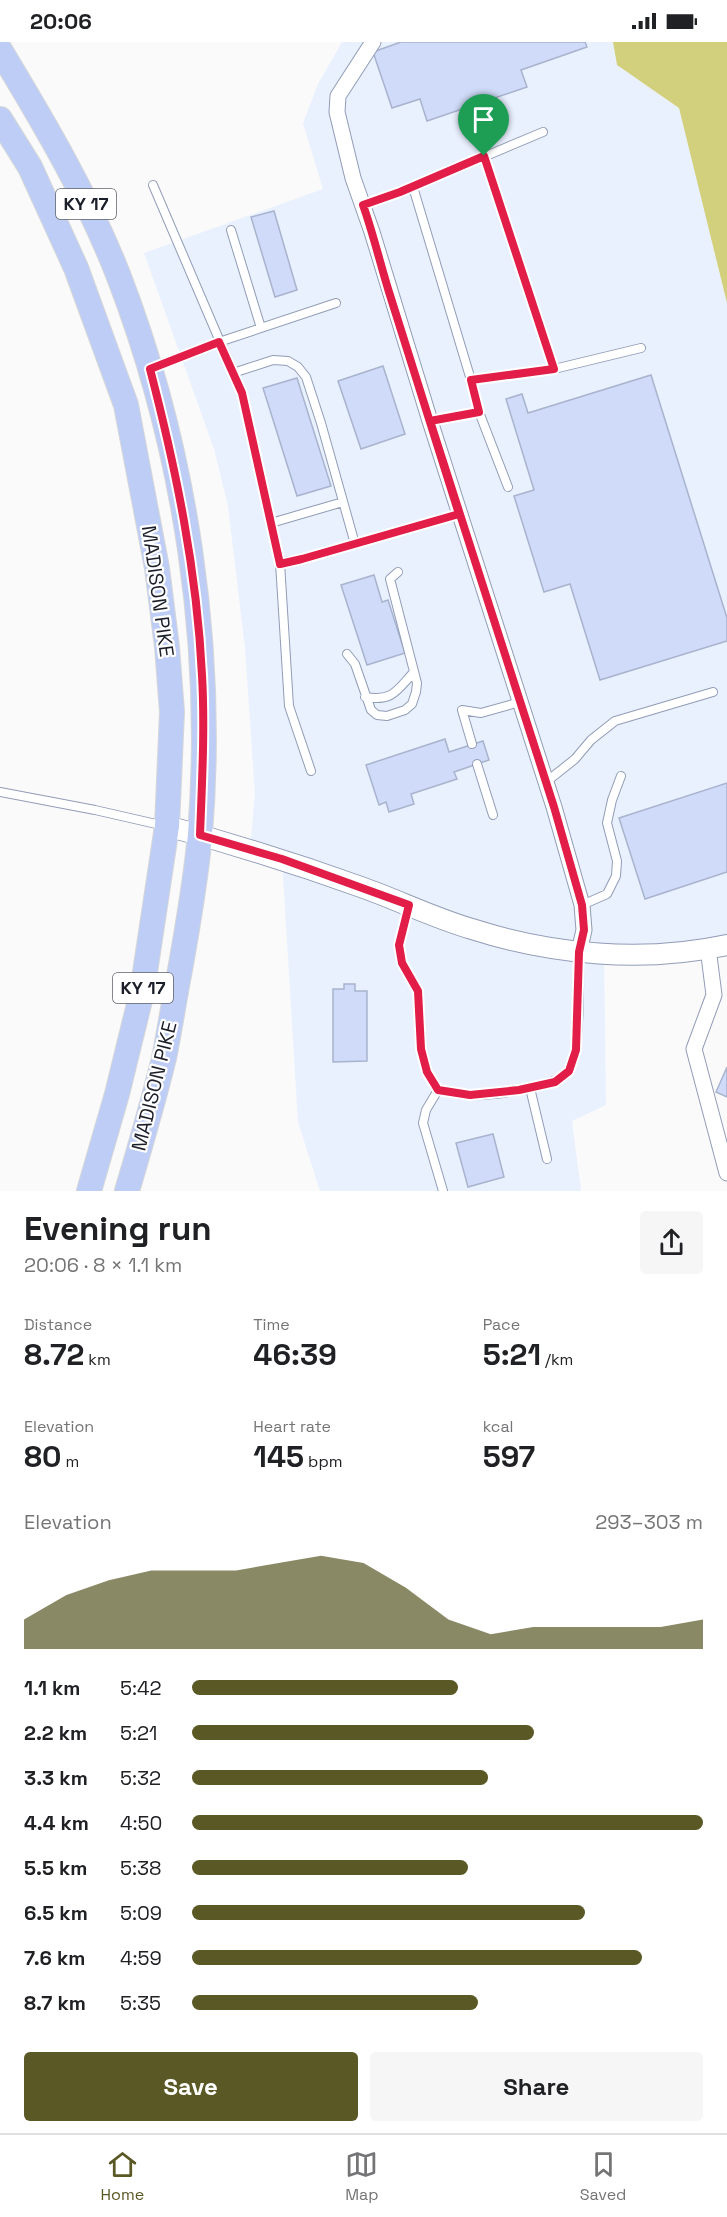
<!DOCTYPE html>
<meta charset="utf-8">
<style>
:root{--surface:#fff;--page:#f6f6f6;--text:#202124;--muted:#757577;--line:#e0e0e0;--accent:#5a5825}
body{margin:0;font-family:"Space Grotesk",sans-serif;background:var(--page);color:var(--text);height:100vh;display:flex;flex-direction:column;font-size:22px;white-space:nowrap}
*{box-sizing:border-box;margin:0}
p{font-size:20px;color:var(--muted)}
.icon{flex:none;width:33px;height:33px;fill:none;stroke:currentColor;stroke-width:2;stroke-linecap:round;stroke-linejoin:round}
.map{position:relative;height:1149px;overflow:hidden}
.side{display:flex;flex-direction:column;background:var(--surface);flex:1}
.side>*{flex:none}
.pin{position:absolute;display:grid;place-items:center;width:51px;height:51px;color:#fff;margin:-62px -26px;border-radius:50% 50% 50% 0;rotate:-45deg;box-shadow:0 0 6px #0007}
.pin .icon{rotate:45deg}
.round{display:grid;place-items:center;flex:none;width:63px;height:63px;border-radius:6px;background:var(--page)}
.headline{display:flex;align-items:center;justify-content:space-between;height:102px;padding:0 24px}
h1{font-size:33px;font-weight:600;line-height:45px}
.metrics{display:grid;grid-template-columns:repeat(3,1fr);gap:9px;height:102px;padding:6px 24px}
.metrics div{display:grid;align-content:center}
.metrics b{font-size:30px;font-weight:600}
.metrics small{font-size:16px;font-weight:400}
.metrics p{font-size:16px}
.chart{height:168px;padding:12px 24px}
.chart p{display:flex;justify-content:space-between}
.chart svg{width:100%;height:108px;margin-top:6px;fill:var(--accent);opacity:.7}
.button{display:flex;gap:12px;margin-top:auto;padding:12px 24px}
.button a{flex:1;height:69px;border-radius:6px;background:var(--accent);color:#fff;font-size:24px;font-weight:600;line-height:69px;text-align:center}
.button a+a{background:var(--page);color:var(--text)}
ul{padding:0 24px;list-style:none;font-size:20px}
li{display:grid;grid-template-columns:96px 72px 1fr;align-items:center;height:45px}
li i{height:15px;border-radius:8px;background:var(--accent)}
.status{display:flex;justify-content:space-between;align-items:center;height:42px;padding:0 30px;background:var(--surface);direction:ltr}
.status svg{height:16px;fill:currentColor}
.tab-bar{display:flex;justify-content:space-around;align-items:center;height:84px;border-top:2px solid var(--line);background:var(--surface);font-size:16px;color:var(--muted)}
.tab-bar a{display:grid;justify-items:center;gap:3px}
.tab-bar .on{color:var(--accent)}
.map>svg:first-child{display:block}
.built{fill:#e9f0fe}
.forest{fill:#d2d07d}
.building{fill:#cfdbf8;stroke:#a8b3ce;stroke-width:1.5}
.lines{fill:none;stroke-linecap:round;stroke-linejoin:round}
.service-casing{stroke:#919cb7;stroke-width:10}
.minor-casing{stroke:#919cb7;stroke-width:17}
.tertiary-casing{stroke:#919cb7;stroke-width:22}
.primary-casing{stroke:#d6d7d8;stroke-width:26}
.service{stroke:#fff;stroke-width:8}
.minor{stroke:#fff;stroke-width:15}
.tertiary{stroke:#fff;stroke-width:20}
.primary{stroke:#bdcdf6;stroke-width:24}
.route-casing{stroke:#fff;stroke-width:12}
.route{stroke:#e11d48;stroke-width:8}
.labels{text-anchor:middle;stroke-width:4.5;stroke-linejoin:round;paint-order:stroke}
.shield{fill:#fff;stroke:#5f6269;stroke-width:1.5}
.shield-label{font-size:18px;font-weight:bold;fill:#1b1f29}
.street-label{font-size:20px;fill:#1b1f29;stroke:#fff}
</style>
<div class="status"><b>20:06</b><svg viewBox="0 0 49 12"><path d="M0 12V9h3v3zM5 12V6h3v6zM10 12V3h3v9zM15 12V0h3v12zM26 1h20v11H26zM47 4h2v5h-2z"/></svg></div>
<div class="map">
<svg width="727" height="1149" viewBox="0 0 727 1149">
<rect width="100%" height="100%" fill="#fafafa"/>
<path class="built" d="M342,0h271l4,23 62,43 48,195v642l-123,10 2,150 -34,16 9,70h-261l-22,-69 -16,-263 -32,-10 5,-55 -10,-146 -17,-142 -14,-57 -70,-196 179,-64 -20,-66 15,-39z"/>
<path class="forest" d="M613,0h114v261l-48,-195 -62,-43z"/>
<path class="building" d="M401,0h184l2,5 -66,23 6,17 -100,34 -7,-22 -28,9 -19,-56z
M274,169l23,79 -22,7 -24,-80z
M383,324l22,68 -44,15 -23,-68z
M651,333l76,243v23l-127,39 -30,-96 -26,8 -30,-96 20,-6 -28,-91 16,-5 6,19z
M297,336l34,108 -34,10 -34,-108z
M374,533l8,27 6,-2 17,53 -38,12 -26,-80z
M445,697l4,13 34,-11 6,19 -35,12 3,7 -46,15 3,10 -25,8 -3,-10 -7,3 -13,-40z
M727,741v89l-82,27 -26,-81z
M344,942h11v7h12v70l-34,1v-73h11z
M727,1025v30l-11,-5z
M493,1092l11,43 -36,10 -12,-44z"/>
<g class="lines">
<g class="service-casing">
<path id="service" d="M153,143l89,208 38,170 9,143 22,65
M413,145l58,193 83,-11 -70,-213
M362,163l38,-13 143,-60
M231,188l30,98
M151,326l68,-26 117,-39
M554,327l87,-21
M233,331l40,-13 15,1 10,6 8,10 15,46 34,121
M471,338l8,32 29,75
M430,379l49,-9
M271,481l72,-21
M280,521l22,-4 158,-45
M347,612l8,10 16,46 6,5 10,1 18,-6 7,-6 4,-12 1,-9 -27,-104 8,-7
M365,655c28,5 32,-7 49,-25
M472,702l-10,-34 19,3 39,-11
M477,722l16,51
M546,740l29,-23 16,-19 24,-19 98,-29
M0,750l95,18 70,16
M582,863l25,-11 9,-18 1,-15 -10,-38 5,-23 9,-24
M408,865l-9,38 3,19 16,27 3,58 6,23 11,18c10,2 21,5 31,5 21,1 89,-7 100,-25 12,-20 10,-91 10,-118
M530,1046l17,71
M438,1048l-12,20 -3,13 20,68"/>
</g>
<g class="minor-casing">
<path id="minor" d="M373,0l-35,54 -1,16 16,66 19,54 58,189 124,386 28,98 2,25 -5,22
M708,906l6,47 -20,54 33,124"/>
</g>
<g class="tertiary-casing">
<path id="tertiary" d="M167,784c66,18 130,38 194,61 37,13 73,31 111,42 81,26 171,34 255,16"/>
</g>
<g class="primary-casing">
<path id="primary" d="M0,8c44,73 88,147 119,227 67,174 96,372 81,557 -4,46 -12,91 -20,136 -6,30 -10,59 -16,88 -11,45 -24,89 -37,133
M0,77l30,48 46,101 50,137 31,163 10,79 5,65 -5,114 -25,166 -25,102 -28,97"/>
</g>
<use href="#service" class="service"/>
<use href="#minor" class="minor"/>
<use href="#tertiary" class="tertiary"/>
<use href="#primary" class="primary"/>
</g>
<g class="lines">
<g class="route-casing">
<path id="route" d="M484,114l-84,36 -37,13c10,28 17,58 26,87 23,74 47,148 70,222l-157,45 -22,5 -38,-171 -23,-51 -69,27c26,100 47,202 52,306 3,53 0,107 -2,160l82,24 127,46 -10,40 3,18 16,28 3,58 6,23 11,18 32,5 49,-5 36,-8 14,-11 7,-21 3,-98 5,-22 -2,-25 -28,-98 -124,-386 49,-9 -8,-32 83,-11 -70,-213"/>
</g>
<use href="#route" class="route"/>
</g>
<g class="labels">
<g class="shield">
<rect x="56" y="147" width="60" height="30" rx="4.5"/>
<rect x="113" y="931" width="60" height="30" rx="4.5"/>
</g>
<g class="shield-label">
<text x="86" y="168">KY 17</text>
<text x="143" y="952">KY 17</text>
</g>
<g class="street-label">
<text transform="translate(158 549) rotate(82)" y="7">MADISON PIKE</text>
<text transform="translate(154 1044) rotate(-76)" y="7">MADISON PIKE</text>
</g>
</g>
</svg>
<div class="pin" style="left:484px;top:114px;background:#1e9e55"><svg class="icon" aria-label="arrive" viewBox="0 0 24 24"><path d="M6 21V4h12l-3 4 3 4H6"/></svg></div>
</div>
<section class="side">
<div class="headline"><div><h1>Evening run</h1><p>20:06 · 8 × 1.1 km</p></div><a class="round"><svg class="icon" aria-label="share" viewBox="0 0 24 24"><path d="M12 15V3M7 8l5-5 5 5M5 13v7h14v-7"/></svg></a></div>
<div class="metrics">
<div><p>Distance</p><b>8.72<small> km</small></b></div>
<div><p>Time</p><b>46:39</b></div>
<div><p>Pace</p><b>5:21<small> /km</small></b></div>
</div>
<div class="metrics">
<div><p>Elevation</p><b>80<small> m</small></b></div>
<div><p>Heart rate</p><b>145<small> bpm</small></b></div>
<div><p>kcal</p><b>597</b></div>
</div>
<div class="chart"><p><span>Elevation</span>293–303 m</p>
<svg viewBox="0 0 160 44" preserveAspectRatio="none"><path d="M0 44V32L10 22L20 16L30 12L40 12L50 12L60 9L70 6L80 9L90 19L100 32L110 38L120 35L130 35L140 35L150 35L160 32V44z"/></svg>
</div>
<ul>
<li><b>1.1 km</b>5:42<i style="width:52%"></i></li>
<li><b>2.2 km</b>5:21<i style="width:67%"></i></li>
<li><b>3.3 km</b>5:32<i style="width:58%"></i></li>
<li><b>4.4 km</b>4:50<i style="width:100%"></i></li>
<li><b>5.5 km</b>5:38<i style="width:54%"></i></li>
<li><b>6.5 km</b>5:09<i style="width:77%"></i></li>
<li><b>7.6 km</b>4:59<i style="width:88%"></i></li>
<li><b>8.7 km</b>5:35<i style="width:56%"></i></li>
</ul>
<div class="button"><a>Save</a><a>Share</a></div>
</section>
<nav class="tab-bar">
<a class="on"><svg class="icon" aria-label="home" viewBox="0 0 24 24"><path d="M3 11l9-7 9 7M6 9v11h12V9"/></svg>Home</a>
<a><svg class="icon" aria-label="map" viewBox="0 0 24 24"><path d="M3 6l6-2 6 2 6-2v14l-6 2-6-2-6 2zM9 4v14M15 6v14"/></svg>Map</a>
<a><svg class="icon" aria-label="saved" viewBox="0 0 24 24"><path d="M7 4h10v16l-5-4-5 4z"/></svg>Saved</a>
</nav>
